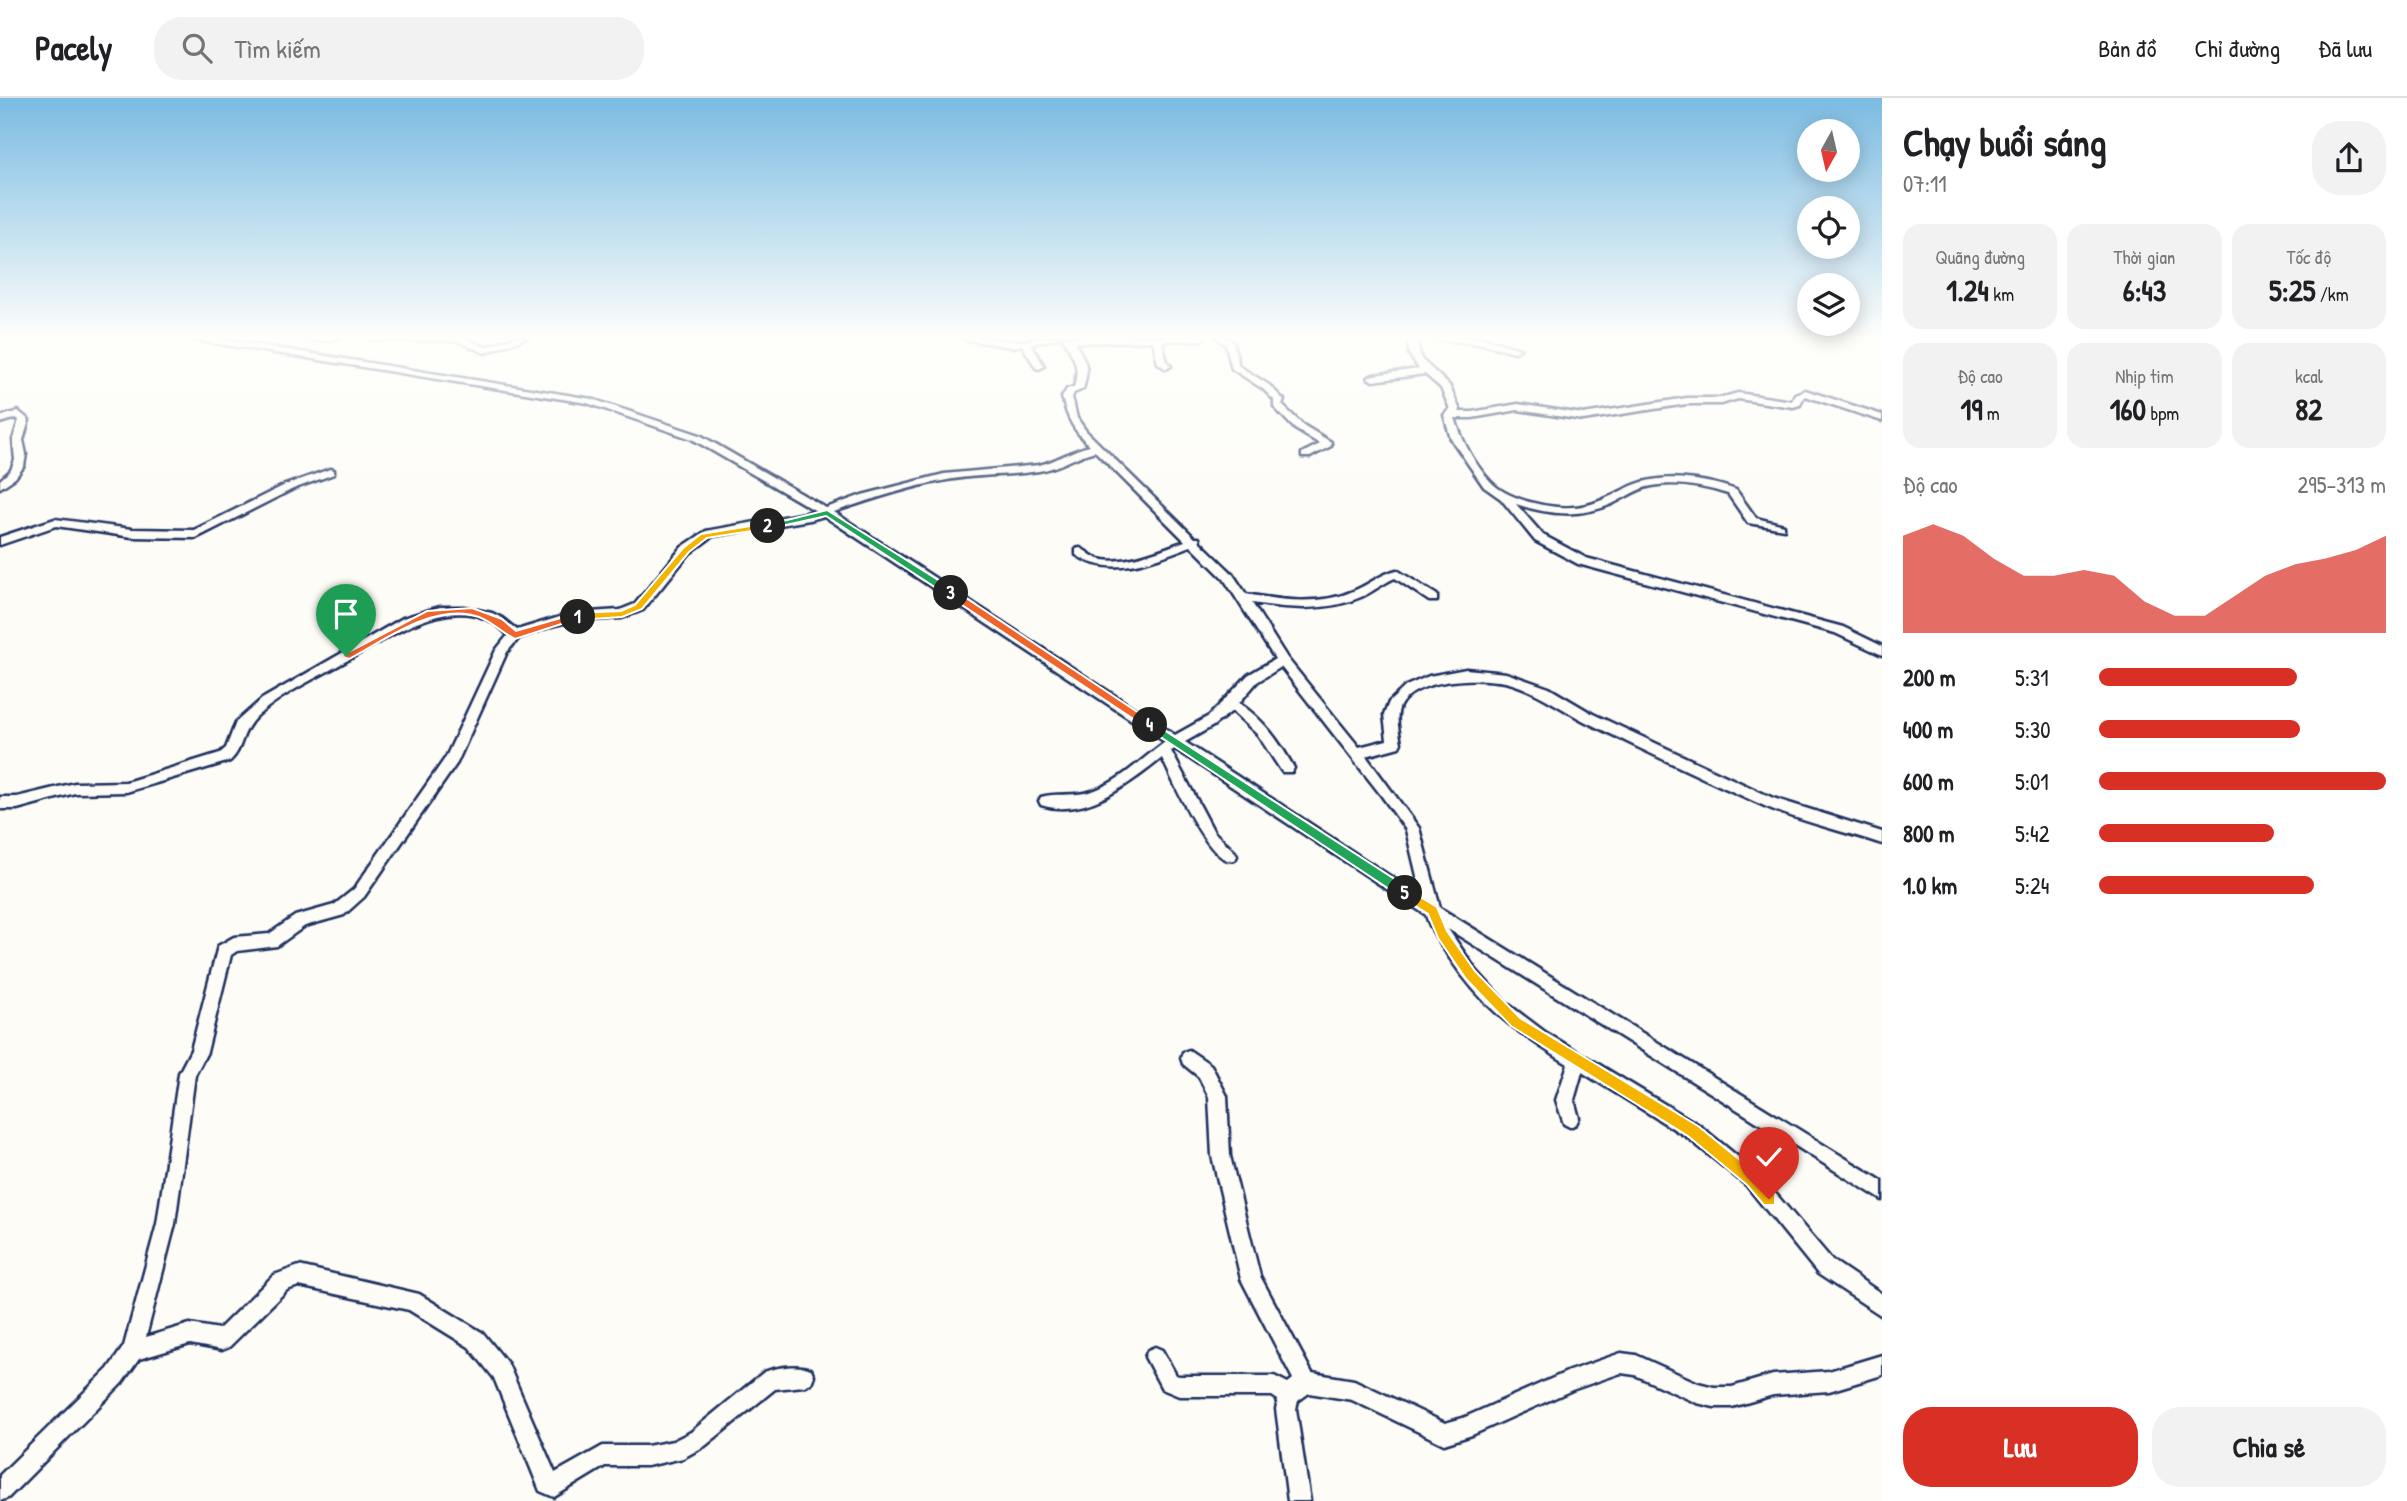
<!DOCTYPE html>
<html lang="vi">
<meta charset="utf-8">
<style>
:root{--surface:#fff;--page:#f2f2f2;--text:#202124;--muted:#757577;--line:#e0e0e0;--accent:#d93025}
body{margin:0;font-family:"Patrick Hand",sans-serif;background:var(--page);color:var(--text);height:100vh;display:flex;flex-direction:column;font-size:26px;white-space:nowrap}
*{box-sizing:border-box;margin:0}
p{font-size:23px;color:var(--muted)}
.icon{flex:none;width:38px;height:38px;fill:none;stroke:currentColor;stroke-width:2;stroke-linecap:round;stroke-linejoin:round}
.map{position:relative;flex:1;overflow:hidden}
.drawer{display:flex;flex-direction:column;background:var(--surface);width:525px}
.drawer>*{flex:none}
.needle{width:46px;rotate:188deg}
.tools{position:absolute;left:1797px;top:21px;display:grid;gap:14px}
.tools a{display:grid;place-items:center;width:63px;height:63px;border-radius:50%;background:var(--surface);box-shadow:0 4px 18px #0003;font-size:35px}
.pin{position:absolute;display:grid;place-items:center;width:60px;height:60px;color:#fff;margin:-72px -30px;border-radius:50% 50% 50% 0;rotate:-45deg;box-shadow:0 0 7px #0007}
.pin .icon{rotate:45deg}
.km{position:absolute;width:35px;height:35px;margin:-18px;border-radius:50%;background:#222;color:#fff;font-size:19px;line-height:35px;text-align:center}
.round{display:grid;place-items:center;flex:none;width:74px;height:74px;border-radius:28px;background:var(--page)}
.head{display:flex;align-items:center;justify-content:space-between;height:119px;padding:0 21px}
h1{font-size:38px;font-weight:800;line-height:52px}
.metrics{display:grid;grid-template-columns:repeat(3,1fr);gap:10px;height:119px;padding:7px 21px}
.metrics div{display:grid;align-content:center;border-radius:18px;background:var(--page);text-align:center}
.metrics b{font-size:30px;font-weight:800}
.metrics small{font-size:19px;font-weight:400}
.metrics p{font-size:19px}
.chart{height:196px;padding:14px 21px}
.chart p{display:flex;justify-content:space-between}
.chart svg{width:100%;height:126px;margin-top:7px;fill:var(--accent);opacity:.7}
.action{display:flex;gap:14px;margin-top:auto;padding:14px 21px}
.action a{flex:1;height:80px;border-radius:28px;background:var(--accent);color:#fff;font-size:28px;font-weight:800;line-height:80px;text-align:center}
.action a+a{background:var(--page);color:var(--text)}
ul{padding:0 21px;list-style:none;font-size:23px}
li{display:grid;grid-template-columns:112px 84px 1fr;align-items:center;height:52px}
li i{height:18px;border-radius:9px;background:var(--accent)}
header{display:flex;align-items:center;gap:42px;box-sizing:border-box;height:98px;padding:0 35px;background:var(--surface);border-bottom:2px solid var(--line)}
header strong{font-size:33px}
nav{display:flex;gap:38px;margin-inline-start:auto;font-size:24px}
.search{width:490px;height:63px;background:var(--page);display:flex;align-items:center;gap:18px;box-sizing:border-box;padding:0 24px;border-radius:28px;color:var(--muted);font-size:26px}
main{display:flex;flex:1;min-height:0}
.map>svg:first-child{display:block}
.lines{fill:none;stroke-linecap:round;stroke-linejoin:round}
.minor-casing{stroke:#1b2f5e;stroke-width:5}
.minor{fill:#fdfcf7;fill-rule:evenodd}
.split-1{fill:#f0652b;stroke:#fff;stroke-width:2}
.split-2{fill:#f5b400;stroke:#fff;stroke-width:2}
.split-3{fill:#22a559;stroke:#fff;stroke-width:2}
.split-4{fill:#f0652b;stroke:#fff;stroke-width:2}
.split-5{fill:#22a559;stroke:#fff;stroke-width:2}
.split-6{fill:#f5b400;stroke:#fff;stroke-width:2}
</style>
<header>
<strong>Pacely</strong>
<div class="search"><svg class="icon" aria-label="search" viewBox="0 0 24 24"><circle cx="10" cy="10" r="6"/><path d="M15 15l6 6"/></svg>Tìm kiếm</div>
<nav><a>Bản đồ</a><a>Chỉ đường</a><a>Đã lưu</a></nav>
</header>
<main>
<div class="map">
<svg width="1882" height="1403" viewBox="0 0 1882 1403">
<rect width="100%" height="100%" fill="#fdfcf7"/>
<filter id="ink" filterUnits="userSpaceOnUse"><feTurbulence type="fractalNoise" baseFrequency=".0143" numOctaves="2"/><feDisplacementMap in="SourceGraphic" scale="14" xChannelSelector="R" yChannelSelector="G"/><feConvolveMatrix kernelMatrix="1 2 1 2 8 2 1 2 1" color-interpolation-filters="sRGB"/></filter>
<g filter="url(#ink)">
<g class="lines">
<g class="minor-casing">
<path id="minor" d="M191,239h18l383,62 108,36 126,73 36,-13 82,-21 95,-9c18,-4 32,-15 51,-19 -16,-15 -23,-28 -28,-49l5,-8 7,-2c7,-24 -2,-30 -11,-50h142l-4,3 -39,1 5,21 4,4 -5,3 -8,-6 -5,-22 -78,2c11,19 15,24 8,46l-9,4 -2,4 5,21 9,13 109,107h4l1,4 32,31 14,21c34,6 74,12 107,-3 16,-6 27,-17 44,-21l40,25v6h-8l-34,-23c-12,5 -22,14 -34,19 -34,15 -73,12 -109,6l35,55 72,89 28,-7 -3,-25 5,-13 17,-16 23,-10 37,-7 40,4 43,15 44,26 180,84 109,34v12c-39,-13 -85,-23 -122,-40 -58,-26 -117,-54 -174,-82 -27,-14 -51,-33 -81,-40 -28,-5 -90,-4 -105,24 -5,11 -1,26 1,37l-2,4 -33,9 53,72 21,80 442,273v19l-434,-271 28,41 28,31 41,31 154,93 59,48 74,87 50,34v22l-64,-42 -72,-89 -59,-48 -105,-65 -8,28 5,18 -3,6 -6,3 -6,-3 -8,-24 12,-36c-54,-33 -86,-57 -121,-110 -8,-13 -17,-24 -21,-39l-251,-166 -4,2 43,81 21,20 2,4 -2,4c-25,9 -63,-82 -73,-102 -33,26 -76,61 -121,47l-2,-4 2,-4c14,-4 30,-1 44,-4 31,-7 55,-33 80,-51l-341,-226 -14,4 -97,16 -23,17 -47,57 -21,8 -49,3 -18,4 -36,13 -12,14 -50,111 -93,134 -20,18 -39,11 -28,20 -40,5 -6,4 -24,97 -12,23 -20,149 -29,113 44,-13 29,5 55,-54 25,-9 120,28 64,39 25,31 47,109 48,-27h44l26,-5 18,-9 73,-60c13,-5 34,-8 47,-3l3,7 -3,7 -7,3 -29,3 -70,57 -22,12 -36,8h-42l-51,31 -14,-6 -46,-113 -25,-31 -60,-37 -110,-24 -12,4 -58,57 -7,3 -32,-6 -51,15 -17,24 -114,115 -8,3v-26l108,-106 16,-23 33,-122 22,-151 12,-23 27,-104 16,-9 35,-3 26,-18 39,-11 20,-16 92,-132 50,-107 12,-15c-47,-51 -115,0 -160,25 -31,18 -64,32 -91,56 -17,16 -13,32 -27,45l-104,31 -51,1 -58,16h-17v-12h17l58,-14 51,-1 94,-29 6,-5 10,-26 26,-23 141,-81 37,-11h24l28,6 10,5 15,12 56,-17 47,-3 15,-6 47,-57 24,-16 110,-20 -124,-72 -105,-36 -392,-63zM1095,353l90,90c-22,8 -62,25 -86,18 -7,-2 -12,-8 -19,-11l-4,1v6c35,24 78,5 115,-9l33,33 51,80 -27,16 -39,41 -34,19 -341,-223c35,-12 71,-24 108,-31 32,-7 66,-5 97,-10 21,-3 36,-15 56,-20zM1281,569l100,128 25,35 16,67 -237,-155 28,-16 19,-15 26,24 24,37h10l2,-4c-14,-26 -30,-48 -55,-65l18,-21z
M302,239h38c-9,5 -29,5 -38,0z
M367,239h95l23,10 31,-10h13l-44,16 -28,-12 -85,-1z
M962,239c17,-2 33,4 50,4 17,1 33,-6 50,-4l-31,7 13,22 -5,3 -3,-1 -14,-23 -9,2 -46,-7z
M1216,239h9l8,5 6,24 30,19 15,15 -2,5 21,20 28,17v4l-21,11h-8v-4l18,-9 -25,-15 -21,-22v-7l-11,-11 -31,-20 -6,-24z
M1408,239h8l5,22 28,26 11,25 -1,2h13l46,-8 65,10 104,-16h33l18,-5 54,8 3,-7 10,-4 77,25v6l-77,-25 -2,2 -3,7 -7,2 -55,-8 -17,5h-34l-104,16 -65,-10 -46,8h-17c7,23 20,47 36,64 19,20 70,30 96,23 23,-5 42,-22 65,-25 26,-5 59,1 84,10l20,28 28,7v4l-36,-6 -20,-29c-22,-7 -52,-13 -76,-8 -14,2 -27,12 -40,18 -32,14 -62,11 -96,0l27,31 43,23 257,69 39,19v9l-47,-22 -257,-69 -43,-23 -34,-42 -17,-12 -33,-48 -7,-24 6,-6 -9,-21 -16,-14 -52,7 -5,-3 5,-3 46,-6 -10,-15z
M1434,239l48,1 38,11 -5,3 -33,-8 -43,-4z
M18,313l11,9 -6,20 3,14 -2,12 -9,12 -15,10v-8l11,-10 4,-10 -2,-20 6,-20 -3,-2 -16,5v-6z
M330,371l4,1v4l-41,15 -97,49 -64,-1 -76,-11 -56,19v-8l55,-18 77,10 62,1 91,-45z
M1189,952l22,15 16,31 3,60 30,120 52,97 42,7 91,43 18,-5 106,-47 52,-18 15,2 62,28 16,4h18l41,-12 56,-4 53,-16v20l-53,16 -56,4 -41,12h-18l-17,-4 -62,-28 -14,-2 -49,17 -100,45 -28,9 -92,-44 -43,-7 -11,8 -2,8 14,92h-22l-12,-92 2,-9 -6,-4h-93l-17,-7 -17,-32 3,-7 7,-3 7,3 14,25 3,1h95l14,7 5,-4 -52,-100 -29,-123 -3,-59 -10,-20 -16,-13 -2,-6 2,-6z"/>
</g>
<use href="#minor" class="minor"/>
</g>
</g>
<linearGradient id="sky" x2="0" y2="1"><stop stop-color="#7bbbe2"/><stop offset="0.55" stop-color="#fefefb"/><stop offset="1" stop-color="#fefefb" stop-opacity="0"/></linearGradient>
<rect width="1882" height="435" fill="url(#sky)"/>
<path class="split-1" d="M472,510l30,11 14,12 62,-18 5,4 -68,22c-15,-7 -26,-21 -43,-24 -43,-9 -87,25 -123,44l-8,-3 86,-45z"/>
<path class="split-2" d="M768,425l3,5 -64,10 -18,14 -47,57 -20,8 -44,3 -5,-3 5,-4 43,-2 14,-6 48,-57 18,-14z"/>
<path class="split-3" d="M827,412l127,80v5h-7l-121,-79 -58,13 -5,-3z"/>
<path class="split-4" d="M947,492h7l200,133v5h-7l-200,-133z"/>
<path class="split-5" d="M1150,623l260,168v8h-9l-254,-169 -2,-3z"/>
<path class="split-6" d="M1405,790l32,19 10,24 28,40 45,47 178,108 59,48 18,20v11h-11l-17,-20 -59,-49 -177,-110 -45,-47 -28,-41 -10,-24 -27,-17 -2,-4z"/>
</svg>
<div class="tools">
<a><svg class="needle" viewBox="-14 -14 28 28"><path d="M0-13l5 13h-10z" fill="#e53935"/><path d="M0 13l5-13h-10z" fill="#757577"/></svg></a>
<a><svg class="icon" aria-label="locate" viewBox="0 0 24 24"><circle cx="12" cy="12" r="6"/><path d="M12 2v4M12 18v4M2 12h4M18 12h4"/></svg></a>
<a><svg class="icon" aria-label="layers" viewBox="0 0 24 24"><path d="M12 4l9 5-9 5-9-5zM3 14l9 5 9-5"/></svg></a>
</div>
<div class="pin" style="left:346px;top:558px;background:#1e9e55"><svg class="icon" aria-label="arrive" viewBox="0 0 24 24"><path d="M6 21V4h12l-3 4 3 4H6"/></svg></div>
<div class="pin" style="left:1769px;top:1101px;background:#d93025"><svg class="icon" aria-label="check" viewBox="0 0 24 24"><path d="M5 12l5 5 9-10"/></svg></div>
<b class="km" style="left:578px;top:519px">1</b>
<b class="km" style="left:768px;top:428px">2</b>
<b class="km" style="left:951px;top:495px">3</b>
<b class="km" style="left:1150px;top:627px">4</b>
<b class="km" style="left:1405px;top:795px">5</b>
</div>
<section class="drawer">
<div class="head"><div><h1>Chạy buổi sáng</h1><p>07:11</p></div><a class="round"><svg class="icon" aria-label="share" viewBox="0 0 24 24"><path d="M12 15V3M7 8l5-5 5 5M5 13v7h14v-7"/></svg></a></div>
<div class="metrics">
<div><p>Quãng đường</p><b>1.24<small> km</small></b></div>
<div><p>Thời gian</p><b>6:43</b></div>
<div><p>Tốc độ</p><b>5:25<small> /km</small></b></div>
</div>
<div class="metrics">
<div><p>Độ cao</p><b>19<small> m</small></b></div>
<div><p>Nhịp tim</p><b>160<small> bpm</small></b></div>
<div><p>kcal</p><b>82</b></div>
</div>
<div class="chart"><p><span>Độ cao</span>295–313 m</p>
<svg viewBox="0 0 160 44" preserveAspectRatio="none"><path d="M0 44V10L10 6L20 10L30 18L40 24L50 24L60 22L70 24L80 33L90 38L100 38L110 31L120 24L130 20L140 18L150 15L160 10V44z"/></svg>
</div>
<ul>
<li><b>200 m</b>5:31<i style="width:69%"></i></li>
<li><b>400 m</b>5:30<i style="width:70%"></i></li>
<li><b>600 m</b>5:01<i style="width:100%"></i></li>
<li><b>800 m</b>5:42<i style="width:61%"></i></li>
<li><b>1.0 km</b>5:24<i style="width:75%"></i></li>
</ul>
<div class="action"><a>Lưu</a><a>Chia sẻ</a></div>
</section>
</main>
